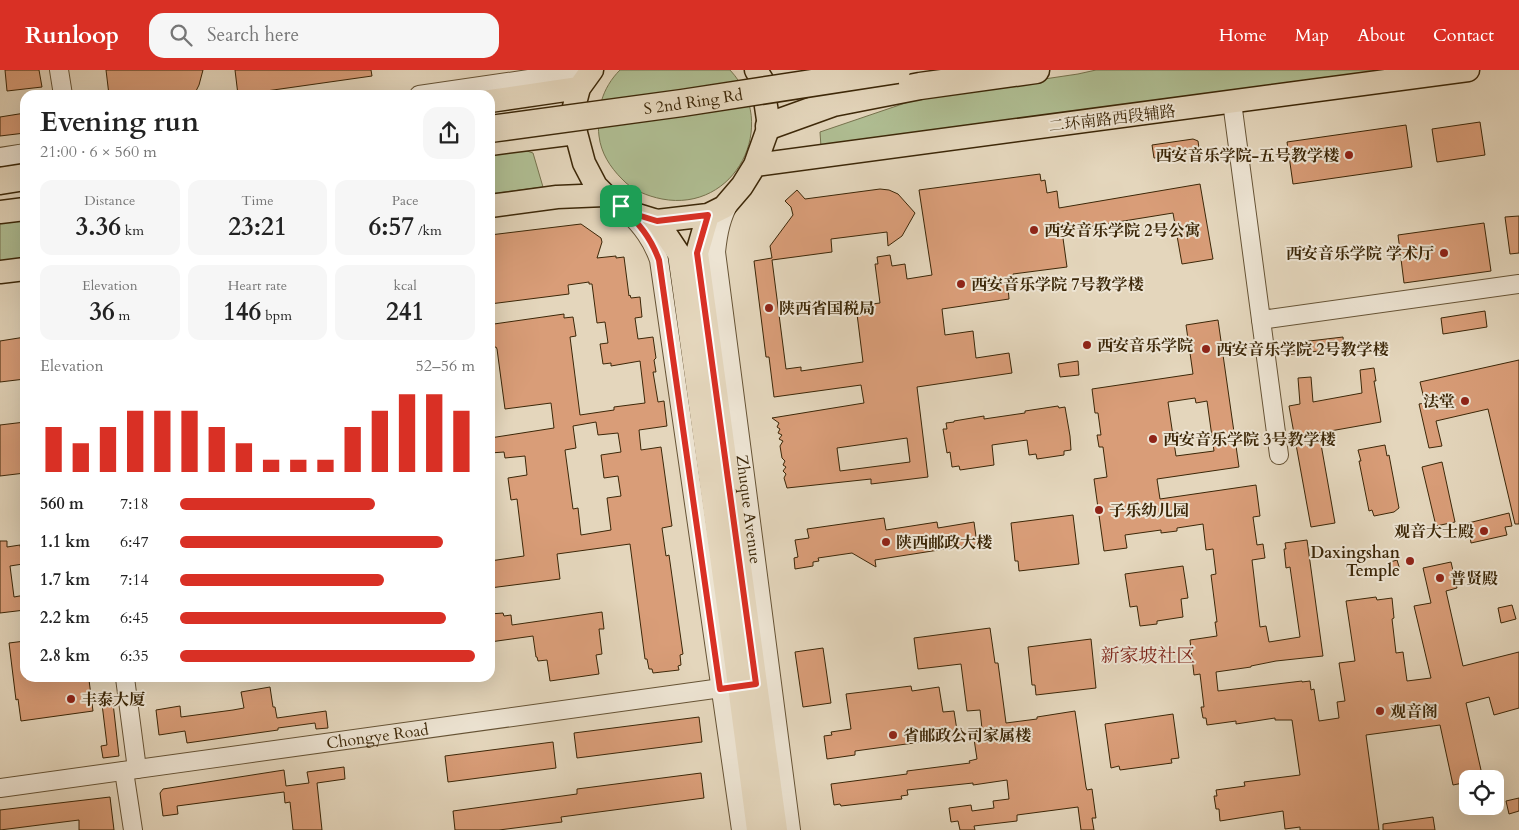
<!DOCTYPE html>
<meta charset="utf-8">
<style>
:root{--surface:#fff;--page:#f6f6f6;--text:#222;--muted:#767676;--accent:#d93025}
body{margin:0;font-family:Cardo,"Noto Serif SC",serif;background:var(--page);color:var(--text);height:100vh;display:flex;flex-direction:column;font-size:19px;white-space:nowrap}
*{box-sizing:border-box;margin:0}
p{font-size:16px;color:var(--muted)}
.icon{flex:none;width:28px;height:28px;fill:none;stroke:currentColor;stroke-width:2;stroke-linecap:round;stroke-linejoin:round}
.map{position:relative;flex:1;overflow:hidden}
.details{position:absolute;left:20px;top:20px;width:475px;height:592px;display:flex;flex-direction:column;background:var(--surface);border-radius:15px;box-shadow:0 5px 20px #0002}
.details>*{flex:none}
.fabs{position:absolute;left:1459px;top:700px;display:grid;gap:10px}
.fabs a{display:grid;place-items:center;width:45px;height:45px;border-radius:10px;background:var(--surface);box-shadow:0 5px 20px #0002;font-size:25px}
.pin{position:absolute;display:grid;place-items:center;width:42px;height:42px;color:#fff;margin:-21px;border-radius:10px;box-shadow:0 2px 8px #0006}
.round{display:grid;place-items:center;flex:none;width:52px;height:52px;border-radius:15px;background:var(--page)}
.overview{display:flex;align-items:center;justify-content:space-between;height:85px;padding:0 20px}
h1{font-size:28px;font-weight:700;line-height:38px}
.figures{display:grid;grid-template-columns:repeat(3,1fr);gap:8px;height:85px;padding:5px 20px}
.figures div{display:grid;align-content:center;border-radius:12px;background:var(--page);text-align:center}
.figures b{font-size:25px;font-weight:700}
.figures small{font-size:14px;font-weight:400}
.figures p{font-size:14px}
.chart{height:140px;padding:10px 20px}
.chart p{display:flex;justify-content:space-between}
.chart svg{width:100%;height:90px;margin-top:5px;stroke:var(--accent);stroke-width:6}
ul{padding:0 20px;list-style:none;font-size:16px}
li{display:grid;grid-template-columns:80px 60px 1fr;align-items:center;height:38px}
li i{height:12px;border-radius:6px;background:var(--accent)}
header{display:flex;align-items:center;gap:30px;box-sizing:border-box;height:70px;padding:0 25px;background:var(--accent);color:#fff}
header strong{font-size:24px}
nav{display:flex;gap:28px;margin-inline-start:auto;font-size:18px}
.search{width:350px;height:45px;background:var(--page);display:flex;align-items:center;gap:12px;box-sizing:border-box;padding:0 18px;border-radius:15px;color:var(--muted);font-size:19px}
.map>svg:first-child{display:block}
.green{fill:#b0bf94;stroke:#76734e}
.building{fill:#d99d78;stroke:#3c2708;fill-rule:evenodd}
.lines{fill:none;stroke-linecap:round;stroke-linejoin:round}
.minor-casing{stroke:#665335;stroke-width:20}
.major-casing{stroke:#3c2708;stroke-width:25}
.highway-casing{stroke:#3c2708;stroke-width:29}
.minor{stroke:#ede4d3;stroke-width:18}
.major{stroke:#e4d6bc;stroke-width:22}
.highway{stroke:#e4d6bc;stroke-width:26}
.highway-bridge-casing{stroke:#3c2708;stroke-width:29;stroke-linecap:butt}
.highway-bridge{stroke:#e4d6bc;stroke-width:26}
.route-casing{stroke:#fff;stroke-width:10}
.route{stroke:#d93025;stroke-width:6}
.poi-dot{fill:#8f2418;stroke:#ede4d3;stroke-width:2}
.labels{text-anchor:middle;stroke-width:4;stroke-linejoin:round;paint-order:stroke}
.street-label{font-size:16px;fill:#3c2708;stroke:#ede4d3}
.poi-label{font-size:16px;font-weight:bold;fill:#3c2708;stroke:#ede4d3;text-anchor:start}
.quarter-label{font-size:19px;fill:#7a1f14;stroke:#ede4d3}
</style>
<header>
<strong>Runloop</strong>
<div class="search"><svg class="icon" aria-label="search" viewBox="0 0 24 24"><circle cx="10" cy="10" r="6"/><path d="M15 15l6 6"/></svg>Search here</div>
<nav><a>Home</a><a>Map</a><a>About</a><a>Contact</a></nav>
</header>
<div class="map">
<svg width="1519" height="760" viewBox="0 0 1519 760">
<rect width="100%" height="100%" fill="#e4d6bc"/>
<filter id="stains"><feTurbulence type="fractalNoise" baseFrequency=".004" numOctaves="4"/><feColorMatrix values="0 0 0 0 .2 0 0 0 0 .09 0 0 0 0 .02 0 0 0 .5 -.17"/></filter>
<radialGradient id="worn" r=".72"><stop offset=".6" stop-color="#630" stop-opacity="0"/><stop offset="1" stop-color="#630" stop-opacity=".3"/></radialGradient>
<path class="green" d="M620,0h110c51,55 5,143 -68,129 -15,-3 -30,-9 -40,-20 -12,-12 -21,-26 -23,-43 -3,-25 3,-48 21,-66z
M1096,0h287l-562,77 -1,-15 103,-35 155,-23z
M512,76l21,7 10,34 -53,7v-45z
M0,147l25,1v44l-25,4z"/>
<path class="building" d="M5,0h34l3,17 -35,4z
M106,0h97l-4,15 -5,10h-44l-1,-3 -23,3h-17z
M235,0h136l1,6 -134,19z
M25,43v20l-25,3v-19z
M1480,52l5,33 -48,7 -5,-33z
M1406,55l6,42 -119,17 -6,-42z
M1193,69l5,2 1,7 -5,6 -40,4 -2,-13z
M1040,104l1,7 4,-1 2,13 10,-2 2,17 141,-24 13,75 -31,5 -9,-51 -111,18 5,36 -54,7 -5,13 1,12 -67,10 3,26 28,-4 3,27 33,-5 3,20 -95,14 11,90 -57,7v-5l-84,9 -3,-10 2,-4 -3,-3 3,-4 -3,-2 2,-4 -3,-3 -2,-12 3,-5 -4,-2 3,-4 -4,-2 2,-4 -3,-2 2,-4 -7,-5 92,-15 -3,-18 -87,12 -5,-40h-3l-12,-96 18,-3 -2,-12 23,-31 -2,-8 -6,-6 12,-11 8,9 75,-10 9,1 9,4 17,19 -13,23 -14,10 -1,-14 -56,7 1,13 -60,8 14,109 15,-2v4l62,-9 -7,-56 24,-3 -5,-39h3l-1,-7 13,-2 2,11 13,-2 2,15 25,-4 -13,-85zM907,368l3,24 -70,9 -3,-23z
M1519,146v37l-9,1 -5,-37z
M1484,153l7,48 -87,12 -6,-48z
M581,154l20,14 1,4 -5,16 19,-2v2l8,-1 5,39 1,-1 1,3 9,-1 2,20 -7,1 3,21 15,-2 3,21 -2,2 2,12h-3l5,30 6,-1 3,25 -28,4 2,20 20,-3 11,79 -10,2 4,28 3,-1 14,99 -3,1 1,10 -3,1 1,4 -26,3 -1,-4h-3l-2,-10h-2l-15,-115 -73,10 3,25 -70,9v-27l34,-5 -7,-57 -6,1 -3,-22 19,-3 -2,-19 -20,2 -1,-6 -14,1v-15l64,-10 -3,-25 -46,6 -8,-60 -1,-2 -6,1v-21h4v-3l70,-10v4l9,-1 3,19 -6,1 10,78 34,-5v-3l31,-4 -5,-42 -29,5v-3l-8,1 -3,-20 8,-1 -3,-21 -8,1 -5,-39h-3v-2l-21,3 1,9 -79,10v-69zM596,352l2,13 20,-2 3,19 -20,3 3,23 14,-2 3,20 -14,2 4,32 -30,5 -3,-27 -5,1 -8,-59 11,-2 -3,-22z
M1485,241l2,16 -44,7 -2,-16z
M1218,250l21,147 -82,12 3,20 96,-14 4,31 -7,1 4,28 6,-1 2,14 -13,2 8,67 6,-1 3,16 31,-5 -10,-70 -4,1 -2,-19h2l-1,-6 22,-3 16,116 -47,5 -25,5v1l-35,5 2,19 84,-10v1l8,-1 1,9 3,-1 5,32 20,-3 -2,-16 8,-1 -6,-38 16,-2 -9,-60 30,-4 1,3 15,-2 2,20 -2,1 4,34 7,-1 4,29 24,-3 -17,-72 17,-3 -8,-35 28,-6 6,26 -11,3 17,75 56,-14v56l-25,7 -5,-18 -23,6 17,76h-15v3l-15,3 -13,-60 -74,10 13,95h-79v-3l-15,2 -2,-18 -63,10 -1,-12h-3l-2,-13h3l-1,-6 29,-4 -1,-4 56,-7 -8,-55h-17v-2l-39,6v-3l-29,4 -1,-7h-3l-2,-11h3l-4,-33 -6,1 -4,-35 27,-4 -2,-14h2l-6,-47 5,-1 -3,-25 -7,1 -3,-26 -26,4v3l-16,2v-3l-36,5 2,13 -23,3 -10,-72 13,-2 -4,-30h-4l-2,-12h4l-3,-22h-3l-3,-24 101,-15 -7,-49zM1195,328l1,5 11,-2 7,50 -38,5 -8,-54z
M25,267v42l-25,3v-41z
M1343,267l1,11 -59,7 -1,-11z
M1519,290v164h-4l-27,-115 -52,12 6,25 -13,2 -10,-44 6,-1 -5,-21z
M1078,291l1,14 -19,2 -2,-13z
M1374,298l2,13h-2l7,41 -62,11 16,90 -24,4 -22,-121 11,-2 -2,-26 13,-1 2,25 49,-9 -2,-23z
M1058,336l1,2 6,-1 5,29 1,14 -7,1v4l-27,4 -1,-5 -7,1 -2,-15 -35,5 2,20 -34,5 -1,-4 -7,1 -2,-15 -3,1 -4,-24h4l-1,-6 8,-1v-1l30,-5v3l41,-6v-2z
M25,352v51l-25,3v-51z
M1385,375l2,11 2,-1 10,53 -5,4 -20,4 -2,-6 -3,1 -10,-50h2l-3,-11z
M1442,392l13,60 -19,4 -14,-59z
M1509,443l3,13 -7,1 2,8 -36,8 -1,-7 -7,2 -3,-13z
M1073,445l6,49 -60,7 -1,-10h-3l-4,-38z
M884,448l2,12 51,-8 1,6 36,-6 3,22 -102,16 1,7 -24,-14 -34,5 1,3 -6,1v4l-18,3 -1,-11 4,-1 -3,-17 14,-2 -2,-9z
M0,471h7v6l13,-2 3,19 -13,2 4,31 11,-2v15l-25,3z
M1397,490l3,10 -11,3 -2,-10z
M1183,496l5,32 -7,1 2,18 -26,4v3l-17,2 -3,-20 -7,1 -5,-33z
M1512,535l4,14 -15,4 -3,-15z
M602,542l2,17h-5l3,25 -6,1 3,19 -49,7 -3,-21 -9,1 -1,-4h-1l-3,-21 -43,6v-28l13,-1 1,3 7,-1 1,10z
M990,558l5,35h3l8,60 31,-4v-2l38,-6 11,76 1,3 5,-1 4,29h-4l2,12h-13l-3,-23 -61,8v6l-43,5 1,4h-15l-2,-9 -7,1 -2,-14 22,-3 1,6 22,-3 -1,-7 16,-2 -2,-19 -34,5v-2l-66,7 1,5 -7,1 1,3 -61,7 -1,-2 -6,1 -3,-21 76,-10v-3l63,-8 -1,-2 8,-2 -3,-20 9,-1 -3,-28 -13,1 -6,-47 -43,5 -4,-31z
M1091,569l5,49 -60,7 -1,-10h-3l-4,-38z
M25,571v37h56v3l8,-1 4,31 -72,10 -3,-22 -2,1 -7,-57z
M823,578l8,55 -28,4 -8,-55z
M911,616l1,5 27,-4 4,25 11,-1 4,26 -103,14v4l-28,4 -3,-23 8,-1 -1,-3 20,-3 -5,-35z
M270,617l3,20h2l2,11 49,-7 2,17 -12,1 -1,-6 -37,5v2l-91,13 -2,-12 -26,4 -3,-25 24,-4 1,11 52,-7 11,-2 -3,-16z
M113,633l6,53 -16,2 -2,-12 6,-1 -5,-41z
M1173,644l6,44 -8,1 1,4 -52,7 -1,-4 -8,2 -6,-44z
M699,647l3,25 -125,16 -3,-25z
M553,672l3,26 -108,14 -3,-26z
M344,697l1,12 -28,4 5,47h-29l-3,-28 -5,1 -1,-11 -107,14 1,8 -15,2 -3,-23 3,-4 121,-19 2,16 23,-3 -2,-11z
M701,703l3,25 -143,19 1,5 -63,8h-44l-2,-19 124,-17v-5z
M110,727l4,33h-35v-10l-79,10v-20z
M1519,728v13l-10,3 -3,-13z
M1433,747l2,13h-52v-6z"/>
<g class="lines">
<g class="minor-casing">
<g id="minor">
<path d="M59,0l4,25"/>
<path d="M419,25l171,-25"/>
<path d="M1232,32l47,353"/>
<path d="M0,87l25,-4"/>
<path id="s1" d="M731,130c-10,17 -13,33 -15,52l75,578"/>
<path d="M627,142c15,15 25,28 32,48l82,570"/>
<path d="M1261,250l258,-36"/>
<path d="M125,608l12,91"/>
<path d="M124,701l9,59"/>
<path id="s2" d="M0,718l750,-104"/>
</g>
</g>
<g class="major-casing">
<path id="major" d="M592,0l-13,18 -5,19 2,26 8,30 12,23 9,9 26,18 26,8 51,-6 16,-8 18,-21 13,-21 14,-39 -7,-46 -6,-10
M490,31l89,-13
M490,74l86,-11
M755,95l713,-95
M490,136l67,-9 48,-2
M0,142l25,-3
M708,145l-11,38 79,577
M657,151l22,33 58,417 21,159
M0,202l25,-3"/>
</g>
<g class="highway-casing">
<path id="highway" d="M769,56l64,-23 87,-17 116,-16
M0,111l25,-4"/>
</g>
<use href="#minor" class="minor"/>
<use href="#major" class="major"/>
<use href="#highway" class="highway"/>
<g class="highway-bridge-casing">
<g id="highway-bridge">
<path id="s3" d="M490,59l192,-26 215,-33"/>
</g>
</g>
<use href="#highway-bridge" class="highway-bridge"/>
</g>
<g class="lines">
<g class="route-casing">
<path id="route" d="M621,136l10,7 26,8 51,-6 -11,38 59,431 -36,5 -61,-429c-9,-24 -20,-36 -38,-54z"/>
</g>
<use href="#route" class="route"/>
</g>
<g class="poi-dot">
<circle cx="1349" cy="85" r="5"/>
<circle cx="1034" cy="160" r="5"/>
<circle cx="1444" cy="183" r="5"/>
<circle cx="961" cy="214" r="5"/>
<circle cx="769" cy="238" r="5"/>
<circle cx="1087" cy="275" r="5"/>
<circle cx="1206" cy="279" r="5"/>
<circle cx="1465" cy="331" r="5"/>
<circle cx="1153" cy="369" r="5"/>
<circle cx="1099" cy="440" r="5"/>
<circle cx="1484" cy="461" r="5"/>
<circle cx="886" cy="472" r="5"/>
<circle cx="1410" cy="491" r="5"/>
<circle cx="1440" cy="508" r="5"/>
<circle cx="71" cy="629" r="5"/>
<circle cx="1380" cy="641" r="5"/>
<circle cx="893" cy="665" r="5"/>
</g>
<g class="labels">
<g class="street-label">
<text dy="6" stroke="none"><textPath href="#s3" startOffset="205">S 2nd Ring Rd</textPath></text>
<text transform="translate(1112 48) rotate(-7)" y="6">二环南路西段辅路</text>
<text dy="6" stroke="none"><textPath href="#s1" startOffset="314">Zhuque Avenue</textPath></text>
<text dy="6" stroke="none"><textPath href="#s2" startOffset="381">Chongye Road</textPath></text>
</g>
<g class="poi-label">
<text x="1339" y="91" text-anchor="end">西安音乐学院-五号教学楼</text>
<text x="1044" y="166">西安音乐学院 2号公寓</text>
<text x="1434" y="189" text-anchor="end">西安音乐学院 学术厅</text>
<text x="971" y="220">西安音乐学院 7号教学楼</text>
<text x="779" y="244">陕西省国税局</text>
<text x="1097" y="281">西安音乐学院</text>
<text x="1216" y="285">西安音乐学院 2号教学楼</text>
<text x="1455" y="337" text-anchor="end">法堂</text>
<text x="1163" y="375">西安音乐学院 3号教学楼</text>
<text x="1109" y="446">子乐幼儿园</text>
<text x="1474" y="467" text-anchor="end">观音大士殿</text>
<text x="896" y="478">陕西邮政大楼</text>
<text x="1400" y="488" text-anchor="end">Daxingshan<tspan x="1400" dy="18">Temple</tspan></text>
<text x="1450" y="514">普贤殿</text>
<text x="81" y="635">丰泰大厦</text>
<text x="1390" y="647">观音阁</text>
<text x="903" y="671">省邮政公司家属楼</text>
</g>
<g class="quarter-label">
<text x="1148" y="592">新家坡社区</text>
</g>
</g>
<rect width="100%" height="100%" filter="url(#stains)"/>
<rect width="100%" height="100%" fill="url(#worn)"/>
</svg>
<div class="fabs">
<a><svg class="icon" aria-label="locate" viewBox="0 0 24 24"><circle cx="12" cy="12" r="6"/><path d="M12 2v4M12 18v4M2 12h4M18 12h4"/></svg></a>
</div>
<div class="pin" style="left:621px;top:136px;background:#1e9e55"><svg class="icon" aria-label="arrive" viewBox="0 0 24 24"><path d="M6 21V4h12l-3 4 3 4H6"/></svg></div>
<section class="details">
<div class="overview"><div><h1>Evening run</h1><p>21:00 · 6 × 560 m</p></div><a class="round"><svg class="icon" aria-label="share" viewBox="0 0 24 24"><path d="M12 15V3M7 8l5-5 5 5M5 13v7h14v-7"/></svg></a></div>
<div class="figures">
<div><p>Distance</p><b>3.36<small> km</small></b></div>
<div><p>Time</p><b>23:21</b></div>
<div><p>Pace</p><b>6:57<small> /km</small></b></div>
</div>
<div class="figures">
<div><p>Elevation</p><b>36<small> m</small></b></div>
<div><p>Heart rate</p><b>146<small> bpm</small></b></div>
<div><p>kcal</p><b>241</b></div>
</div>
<div class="chart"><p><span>Elevation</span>52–56 m</p>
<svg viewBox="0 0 160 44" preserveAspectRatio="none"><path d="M5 44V22M15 44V30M25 44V22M35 44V14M45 44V14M55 44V14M65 44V22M75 44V30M85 44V38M95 44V38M105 44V38M115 44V22M125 44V14M135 44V6M145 44V6M155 44V14"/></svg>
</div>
<ul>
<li><b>560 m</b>7:18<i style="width:66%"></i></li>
<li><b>1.1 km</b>6:47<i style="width:89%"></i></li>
<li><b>1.7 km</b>7:14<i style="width:69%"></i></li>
<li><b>2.2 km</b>6:45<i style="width:90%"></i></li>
<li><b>2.8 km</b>6:35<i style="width:100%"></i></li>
</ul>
</section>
</div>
